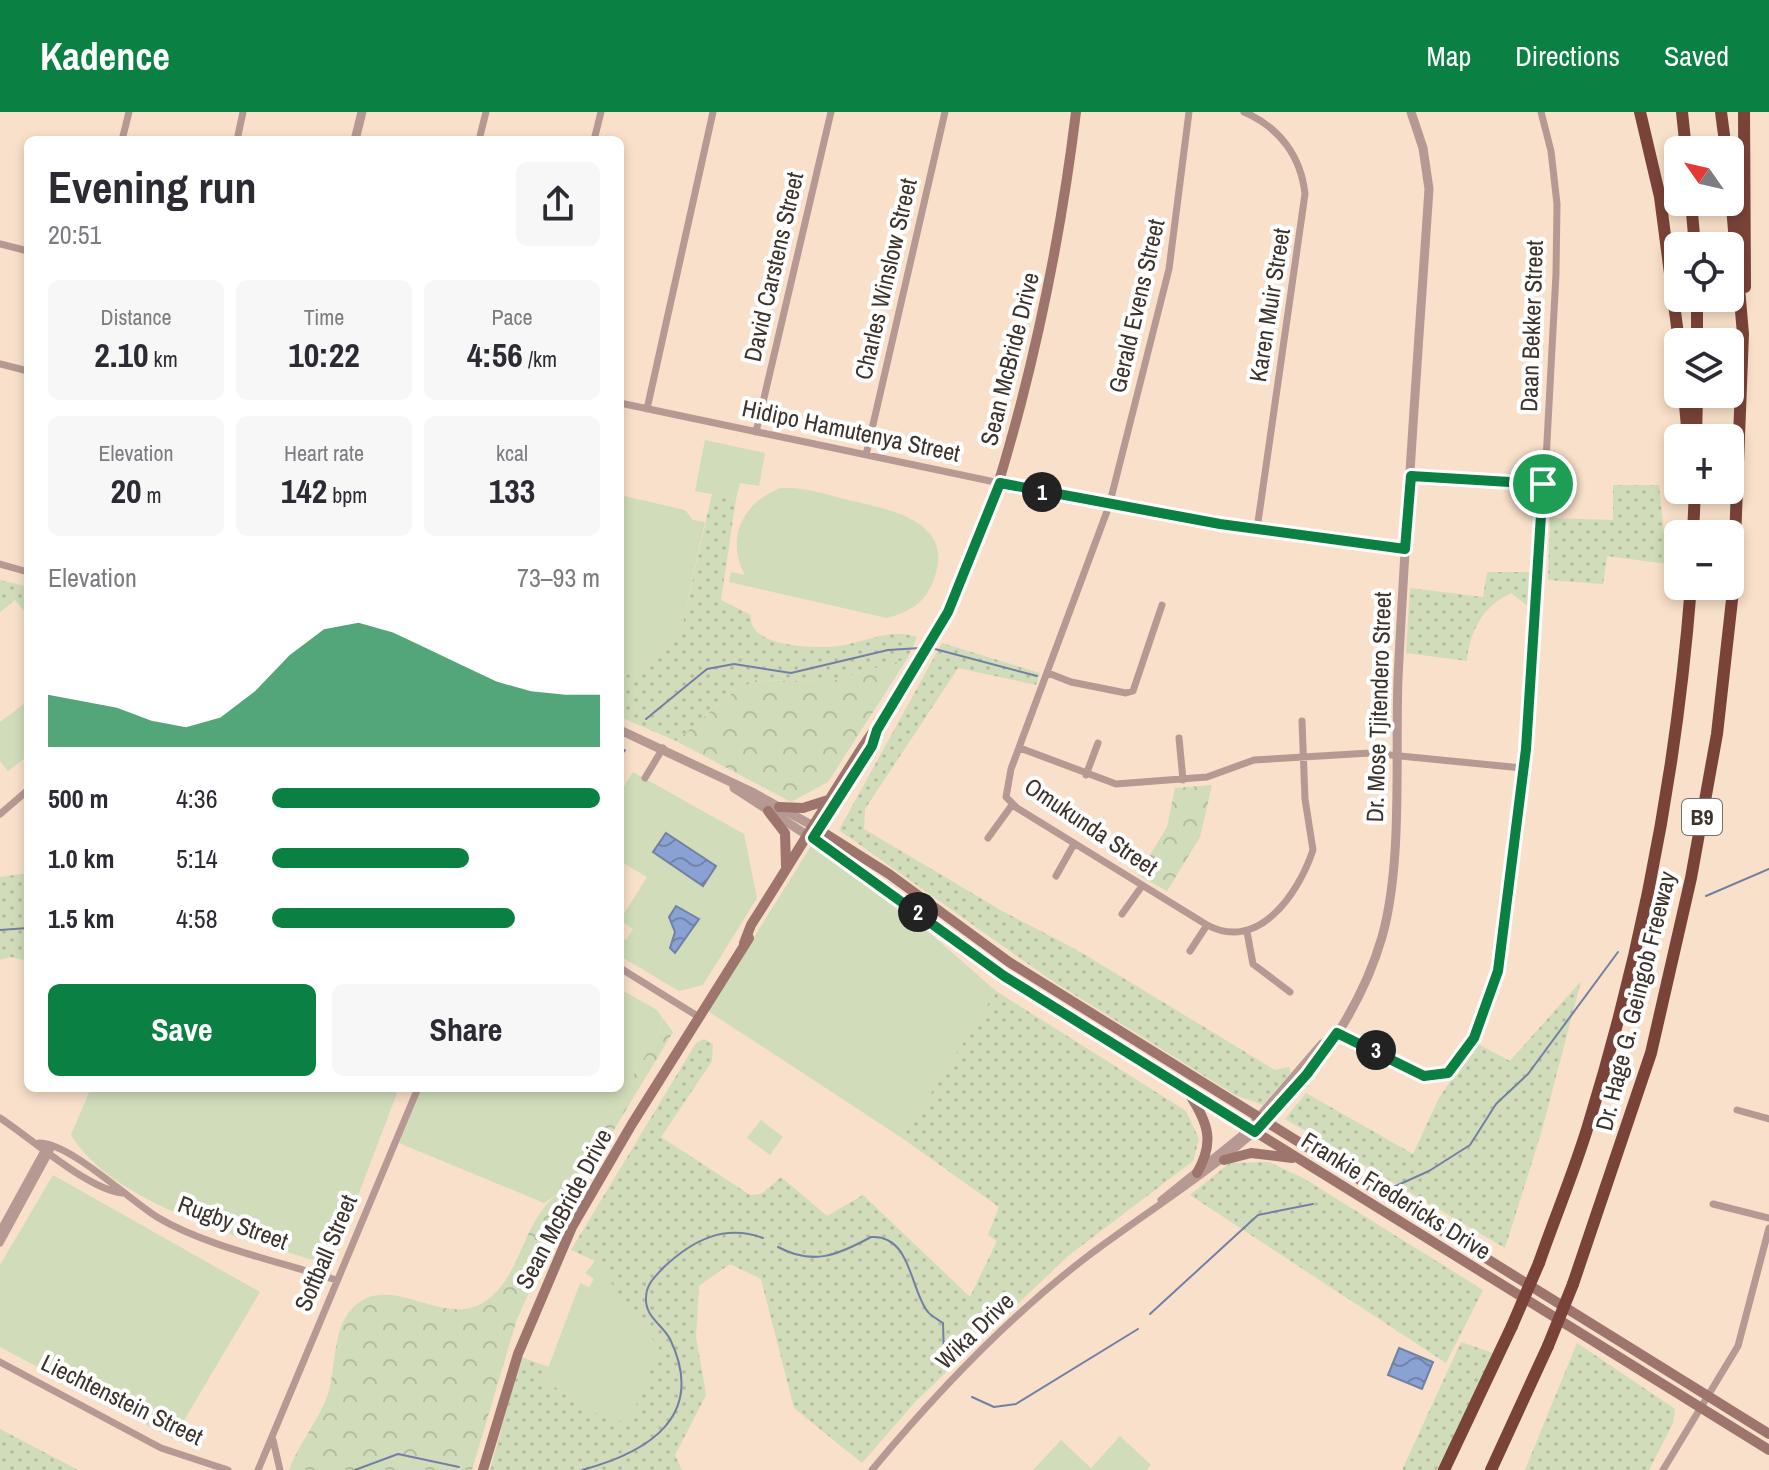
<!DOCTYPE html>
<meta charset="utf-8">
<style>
:root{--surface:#fff;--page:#f7f7f7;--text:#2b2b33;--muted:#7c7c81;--accent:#0b8043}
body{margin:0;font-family:"Archivo Narrow",sans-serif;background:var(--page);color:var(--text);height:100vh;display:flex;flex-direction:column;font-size:30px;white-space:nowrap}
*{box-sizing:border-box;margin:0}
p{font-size:26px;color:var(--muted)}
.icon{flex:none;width:44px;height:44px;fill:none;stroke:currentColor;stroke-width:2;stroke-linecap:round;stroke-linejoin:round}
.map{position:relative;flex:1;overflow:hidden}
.sheet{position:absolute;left:24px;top:24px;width:600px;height:956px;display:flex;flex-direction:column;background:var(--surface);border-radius:12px;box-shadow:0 4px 12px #0003}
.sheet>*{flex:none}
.needle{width:52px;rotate:304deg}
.controls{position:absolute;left:1664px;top:24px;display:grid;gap:16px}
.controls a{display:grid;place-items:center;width:80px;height:80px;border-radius:12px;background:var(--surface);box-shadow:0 4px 12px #0003;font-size:40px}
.pin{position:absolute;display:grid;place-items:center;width:68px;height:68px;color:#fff;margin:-34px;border:4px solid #fff;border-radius:50%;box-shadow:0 2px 8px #0007}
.km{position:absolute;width:40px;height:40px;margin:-20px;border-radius:50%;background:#222;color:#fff;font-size:22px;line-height:40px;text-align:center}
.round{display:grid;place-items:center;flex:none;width:84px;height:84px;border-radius:12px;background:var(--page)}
.head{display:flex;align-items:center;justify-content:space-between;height:136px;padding:0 24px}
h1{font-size:44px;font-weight:700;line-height:60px}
.figures{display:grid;grid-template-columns:repeat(3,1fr);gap:12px;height:136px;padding:8px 24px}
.figures div{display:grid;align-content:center;border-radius:12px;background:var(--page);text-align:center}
.figures b{font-size:34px;font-weight:700}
.figures small{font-size:22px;font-weight:400}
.figures p{font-size:22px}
.chart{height:224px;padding:16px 24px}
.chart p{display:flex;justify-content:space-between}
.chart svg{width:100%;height:144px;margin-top:8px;fill:var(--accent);opacity:.7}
.button{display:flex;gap:16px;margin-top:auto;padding:16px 24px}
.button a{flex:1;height:92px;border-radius:12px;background:var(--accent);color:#fff;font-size:32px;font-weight:700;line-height:92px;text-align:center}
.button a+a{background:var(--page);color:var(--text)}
ul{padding:0 24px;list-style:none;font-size:26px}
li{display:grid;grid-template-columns:128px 96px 1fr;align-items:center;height:60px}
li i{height:20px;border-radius:10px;background:var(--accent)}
header{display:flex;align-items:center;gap:48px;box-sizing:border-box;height:112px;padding:0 40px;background:var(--accent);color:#fff}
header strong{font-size:38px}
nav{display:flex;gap:44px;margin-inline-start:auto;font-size:28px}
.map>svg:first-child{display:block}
.grass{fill:url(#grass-dots)}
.forest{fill:url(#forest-crowns)}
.garden{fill:#d0dcba}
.water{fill:url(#water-waves);stroke:#7280a1;stroke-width:2}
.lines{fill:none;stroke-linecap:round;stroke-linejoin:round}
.stream{stroke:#7280a1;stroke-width:2}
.minor{stroke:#b69993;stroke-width:7}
.tertiary{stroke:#b69993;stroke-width:9}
.secondary{stroke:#9d756c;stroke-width:10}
.motorway{stroke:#7a4339;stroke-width:12}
.motorway-bridge{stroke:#7a4339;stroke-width:12}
.route-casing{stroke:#fff;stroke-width:16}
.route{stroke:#0b8043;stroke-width:10}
.labels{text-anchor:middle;stroke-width:8;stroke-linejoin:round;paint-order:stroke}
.shield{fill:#fff;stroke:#77706b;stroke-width:2}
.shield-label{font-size:22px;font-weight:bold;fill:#3d332b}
.street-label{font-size:24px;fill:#3d332b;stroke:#fff}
</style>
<header>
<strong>Kadence</strong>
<nav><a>Map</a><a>Directions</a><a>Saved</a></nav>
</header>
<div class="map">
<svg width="1769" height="1358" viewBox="0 0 1769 1358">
<defs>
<pattern id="grass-dots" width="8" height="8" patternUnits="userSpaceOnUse" patternTransform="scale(2)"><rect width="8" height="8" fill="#d0dcba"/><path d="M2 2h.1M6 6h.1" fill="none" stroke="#b4bda0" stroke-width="1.8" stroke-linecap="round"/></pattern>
<pattern id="forest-crowns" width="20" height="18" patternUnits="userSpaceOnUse" patternTransform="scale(2)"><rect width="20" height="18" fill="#d0dcba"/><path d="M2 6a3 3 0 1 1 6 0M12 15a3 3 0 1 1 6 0" fill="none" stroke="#b4bda0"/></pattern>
<pattern id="water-waves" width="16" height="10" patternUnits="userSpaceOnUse" patternTransform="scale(2)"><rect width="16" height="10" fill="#89a1d3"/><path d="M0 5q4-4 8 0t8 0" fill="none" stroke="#7184ab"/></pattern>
</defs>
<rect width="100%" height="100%" fill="#f8e0ca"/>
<path class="grass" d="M1613,373h46l8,79 -60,-8 -4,28 -55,-4 2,-62 63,2z
M712,382l24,5 -15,101 30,15c-3,30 50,32 73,32 31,1 62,-21 93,-10l-10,22 -79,23 -72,-2 -25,14 -55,47 -56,-24v-39l21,-10 40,-37z
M1487,460h46l-4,35 -18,-14c-28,13 -42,39 -44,68l-61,-8 4,-65 73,9z
M0,468l28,7v29l-13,-16 -15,12z
M942,531l98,30 -4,12 -78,-17 -93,141 -1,20 140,83 73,38 198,120 14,-3 2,6 -28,32 -28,-10 -187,-117 -209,-148z
M28,761v88l-18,-4 -10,3v-83z
M1581,869l-39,149 -37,118 -220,-129 21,-26 107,61 26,-56 37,-55 34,18z
M996,879l190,120 13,28 -6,22 -125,95 -153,146 -53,61 -68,-55 -33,-129 -31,-15 -31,22 -3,51 10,58 -31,60 7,15h-192l31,-113 28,10 -5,12 45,32 6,-150 -24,-11 125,-207 8,-4 9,5 -1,17 -51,76 89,58 11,-1 20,-17 46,39 36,-21 107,102 27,-56 -9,-6 11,-28 -97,-69z
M1269,1050l34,16 180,112 -37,73 -256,-168 40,-32z
M1461,1230l32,11 -55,117h-36z
M1577,1231l98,66 -2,14 -24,47h-124z
M0,1317l78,41h-78z"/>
<path class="forest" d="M907,547l-79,123 -37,20 -115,-61 55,-47 25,-14 72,2z
M1212,673l-12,52 -33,54 -29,-16 29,-48 8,-39z
M661,904l12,16 -110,182 -47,108 -44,148h-183c9,-26 30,-49 39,-76 9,-28 3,-71 30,-91 38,-28 89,27 129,-3 36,-25 35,-83 75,-109l98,-159z"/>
<path class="garden" d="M705,328l60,13 -6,33 -19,-3 -4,16 -41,-8z
M781,376c23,-1 45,6 67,12 39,9 106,20 87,76 -8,26 -23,35 -48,42l-158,-36 2,-10 14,3c-20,-37 -2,-73 36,-87z
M620,383l65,15 8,10 12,2 -24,109 -40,37 -21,10z
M28,589v55l-20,15 -8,-10v-39z
M633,660l111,62 13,64 -54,87 -24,6 -59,-35v-19l6,3 7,-11 -13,-9 27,-43 -27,-16v-68z
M811,734l65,40 120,105 -94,147 -194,-127z
M620,877l37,21 4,6 -1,16 -98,159 -18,12 -145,-60 22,-55h199z
M91,976h308l-64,168 -15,6c-76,-24 -205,-56 -249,-127z
M761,1008l22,17 -13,18 -23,-17z
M53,1063l207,117 -87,147 -173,-92v-82z
M595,1149l64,87 -30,76 -40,-13 -45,-32 36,-96 9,4 5,-8 -9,-6z
M1120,1324l31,29 -5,5h-113l28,-30 30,28z"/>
<path class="water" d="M666,721l50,33 -13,20 -50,-34z
M676,794l23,13 -24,34 -5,-5 5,-16 -6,-15z
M1399,1236l34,14 -11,27 -34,-14z"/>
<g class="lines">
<path class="stream" d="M935,537l102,27
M646,607l61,-50 27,-5 57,9 97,-23 32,-2
M620,644l5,-6
M1706,784l63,-27
M0,818l28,-2
M1389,1077l40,-18 41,-26 26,-41 32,-30 90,-122
M778,1135c35,19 60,8 93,-10 40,-3 39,53 57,75 3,4 11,8 15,11l1,35
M1150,1202l108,-99 55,-11
M972,1285l22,10 22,-3 122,-75
M355,1358l43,-16 61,13
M582,1358c67,-18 125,-54 88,-131 -8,-15 -25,-22 -24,-41 0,-14 9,-21 18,-31 29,-27 60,-43 99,-29"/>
<path class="minor" d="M1189,0l-20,157 -60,237 -98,263 -5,28 11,11 190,117c51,27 91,-30 106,-75l-8,-51 -3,-78
M1244,0c35,15 57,44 61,82l-48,335
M122,28l7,-28
M237,28l6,-28
M479,28l7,-28
M594,28l7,-28
M0,132l28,7
M0,252l28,7
M620,291l489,103 296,43
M647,297l66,-297
M756,320l75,-320
M866,343l79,-343
M1411,364l132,8
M0,452l28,8
M1048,561l23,9 55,11 7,-2 29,-86
M1179,626l4,42
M1020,636l96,36 91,-7 47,-17 116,-7 152,15
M1086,663l12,-32
M645,666l18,-30
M0,702l28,-24
M988,726l24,-33
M1056,764l18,-32
M1122,802l20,-28
M1247,820l6,32 37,28
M1190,839l17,-26
M620,856l79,49
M1333,919l91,45h18l32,-38 19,-46 15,-85 18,-158 13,-158 17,-317 1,-70 -6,-53 -10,-39
M1737,998l32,9
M0,1006c31,20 87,71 122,75
M39,1031c31,0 89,56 118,74 48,29 124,45 179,63
M1161,1088l88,-71
M1713,1092l56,14
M0,1119l45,-82
M0,1131l50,-92
M0,1250l161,86 67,22
M273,1328l7,30
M258,1358l160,-382
M872,1358c64,-77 136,-153 216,-214 56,-42 114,-78 167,-124
M1663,1358l75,-124 31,-118"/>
<path class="tertiary" d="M355,28l7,-28
M620,618l132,62 61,34
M734,676l73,47
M1249,1017l73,-85
M1255,1020c56,-51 106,-122 127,-195 21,-74 13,-180 16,-259 8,-163 20,-326 31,-489l-6,-41 -12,-36"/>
<path class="secondary" d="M779,695l24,1 25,-8
M768,699l17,22 1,33
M826,705l35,-54
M813,714l76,48 120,88 760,472
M807,723l197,141 765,474
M744,831l7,-18c37,-58 72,-116 109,-174 30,-45 62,-89 87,-138 34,-66 55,-138 74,-210 25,-97 43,-192 55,-291
M1190,983c18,28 25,47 7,78
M1224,1048l27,-7 41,5
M483,1358l35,-116 54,-127 60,-103 117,-186"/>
<path class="motorway" d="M1640,0l20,85 19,145
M1682,0l4,38
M1721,0l5,38
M1744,0l1,175
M1691,90l4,44
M1697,186v44
M1684,282l4,44
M1696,326l1,-44
M1693,422l2,-44
M1539,1151c16,-46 35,-91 49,-137 54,-175 89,-358 103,-540
M1573,1172l78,-231 40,-175 26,-144 16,-143 10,-257 -13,-150
M1444,1358l68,-144
M1491,1358l57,-124"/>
<path class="motorway-bridge" d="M1512,1214l27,-63
M1548,1234l25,-62"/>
</g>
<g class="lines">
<g class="route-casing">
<path id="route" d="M1411,364l132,8 -17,265 -28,222 -24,67 -26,35 -24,3 -87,-43 -30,41 -52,58 -251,-156 -191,-138 59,-92 5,-16 71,-118 52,-129 220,41 185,25z"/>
</g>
<use href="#route" class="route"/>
</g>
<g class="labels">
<rect class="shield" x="1682" y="687" width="40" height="36" rx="6"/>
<g class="shield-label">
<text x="1702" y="713">B9</text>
</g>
<g class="street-label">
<text transform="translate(774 155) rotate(-77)" y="8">David Carstens Street</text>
<text transform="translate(886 167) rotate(-77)" y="8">Charles Winslow Street</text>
<text transform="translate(1270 193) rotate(-81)" y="8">Karen Muir Street</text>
<text transform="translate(1137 194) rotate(-77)" y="8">Gerald Evens Street</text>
<text transform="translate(1532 214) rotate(-88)" y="8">Daan Bekker Street</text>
<text transform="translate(1010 247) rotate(-76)" y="8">Sean McBride Drive</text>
<text transform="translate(851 319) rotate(12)" y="8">Hidipo Hamutenya Street</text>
<text transform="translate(1379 595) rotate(-88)" y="8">Dr. Mose Tjitendero Street</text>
<text transform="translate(1091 715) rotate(34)" y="8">Omukunda Street</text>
<text transform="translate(1636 889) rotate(-76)" y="8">Dr. Hage G. Geingob Freeway</text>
<text transform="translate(1396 1084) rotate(32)" y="8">Frankie Fredericks Drive</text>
<text transform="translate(564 1097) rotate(-62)" y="8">Sean McBride Drive</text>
<text transform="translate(233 1111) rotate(20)" y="8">Rugby Street</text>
<text transform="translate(326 1141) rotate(-67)" y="8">Softball Street</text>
<text transform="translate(975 1219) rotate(-44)" y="8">Wika Drive</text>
<text transform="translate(122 1288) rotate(26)" y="8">Liechtenstein Street</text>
</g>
</g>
</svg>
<div class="controls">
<a><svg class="needle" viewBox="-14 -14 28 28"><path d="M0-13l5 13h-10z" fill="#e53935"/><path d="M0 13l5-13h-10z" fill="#7c7c81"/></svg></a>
<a><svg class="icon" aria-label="locate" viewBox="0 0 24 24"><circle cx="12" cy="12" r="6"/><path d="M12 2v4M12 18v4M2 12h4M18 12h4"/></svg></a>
<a><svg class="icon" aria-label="layers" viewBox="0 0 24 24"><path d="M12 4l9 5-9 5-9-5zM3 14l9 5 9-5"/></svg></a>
<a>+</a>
<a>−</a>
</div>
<div class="pin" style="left:1543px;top:372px;background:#1e9e55"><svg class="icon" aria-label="arrive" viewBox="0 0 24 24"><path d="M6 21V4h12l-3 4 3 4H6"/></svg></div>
<b class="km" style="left:1042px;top:380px">1</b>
<b class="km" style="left:918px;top:800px">2</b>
<b class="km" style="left:1376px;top:938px">3</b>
<section class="sheet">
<div class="head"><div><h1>Evening run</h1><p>20:51</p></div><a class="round"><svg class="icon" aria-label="share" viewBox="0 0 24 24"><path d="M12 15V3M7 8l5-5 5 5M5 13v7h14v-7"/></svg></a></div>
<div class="figures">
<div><p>Distance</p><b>2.10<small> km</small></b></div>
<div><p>Time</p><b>10:22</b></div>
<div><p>Pace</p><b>4:56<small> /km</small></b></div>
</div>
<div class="figures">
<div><p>Elevation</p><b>20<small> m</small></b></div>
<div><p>Heart rate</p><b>142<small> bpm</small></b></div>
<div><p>kcal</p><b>133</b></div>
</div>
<div class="chart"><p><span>Elevation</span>73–93 m</p>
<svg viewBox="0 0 160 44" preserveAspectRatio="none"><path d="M0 44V28L10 30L20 32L30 36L40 38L50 35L60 27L70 16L80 8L90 6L100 9L110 14L120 19L130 24L140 27L150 28L160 28V44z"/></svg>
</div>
<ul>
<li><b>500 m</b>4:36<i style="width:100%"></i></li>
<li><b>1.0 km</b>5:14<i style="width:60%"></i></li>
<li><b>1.5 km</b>4:58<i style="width:74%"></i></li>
</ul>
<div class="button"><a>Save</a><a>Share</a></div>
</section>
</div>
